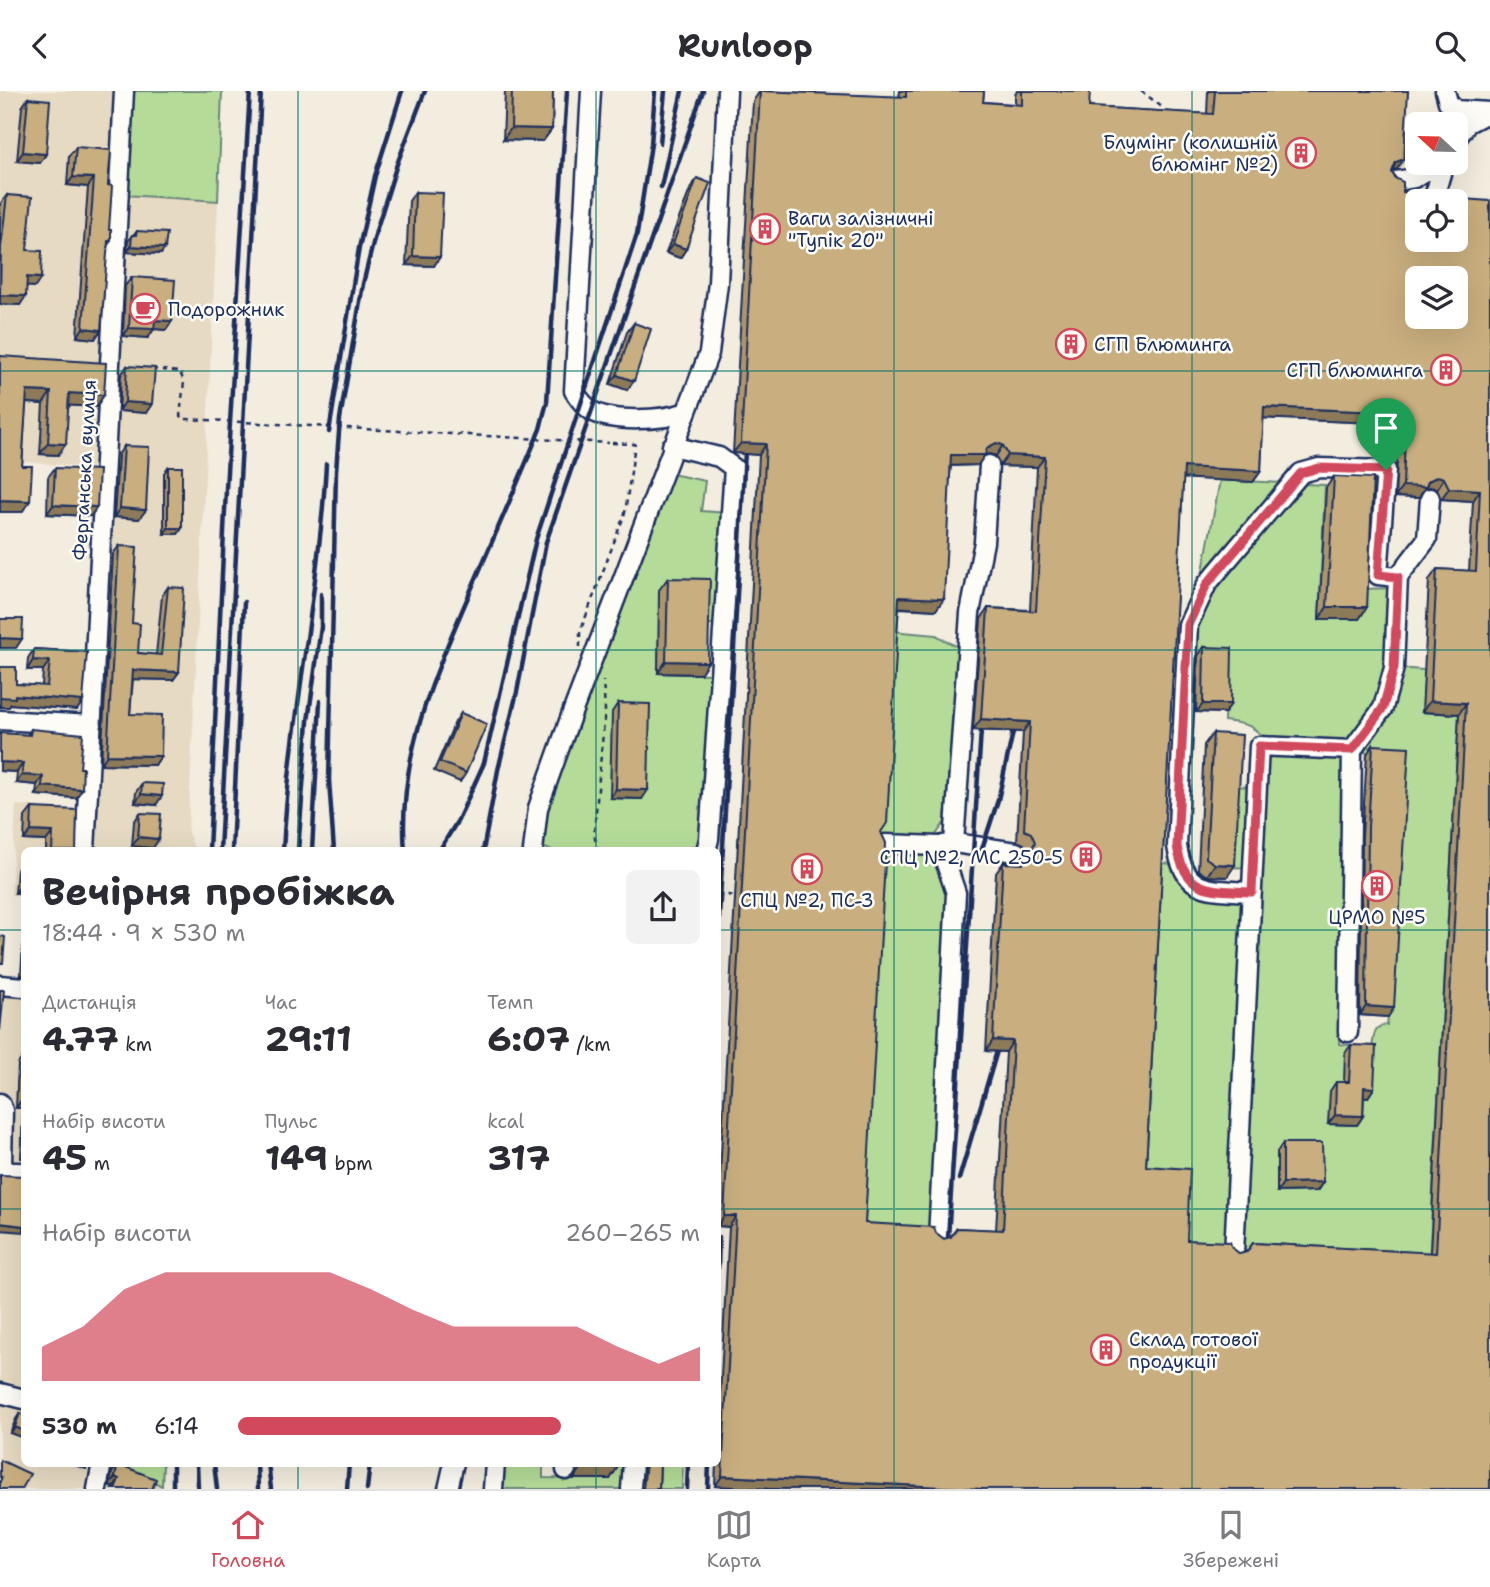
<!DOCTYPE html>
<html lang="uk">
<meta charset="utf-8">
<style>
:root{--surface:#fff;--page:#f2f2f3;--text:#2b2b33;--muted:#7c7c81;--line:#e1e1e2;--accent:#d1495b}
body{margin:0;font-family:"Shantell Sans",sans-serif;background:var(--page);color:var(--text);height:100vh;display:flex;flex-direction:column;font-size:26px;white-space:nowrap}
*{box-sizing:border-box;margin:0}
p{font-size:23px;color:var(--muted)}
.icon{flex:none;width:38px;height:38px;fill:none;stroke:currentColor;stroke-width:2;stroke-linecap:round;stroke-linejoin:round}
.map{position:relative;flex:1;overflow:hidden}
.side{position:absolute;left:21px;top:756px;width:700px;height:620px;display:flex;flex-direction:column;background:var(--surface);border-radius:10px;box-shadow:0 7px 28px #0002}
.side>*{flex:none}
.needle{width:46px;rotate:292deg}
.fabs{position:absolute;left:1405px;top:21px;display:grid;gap:14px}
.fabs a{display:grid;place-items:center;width:63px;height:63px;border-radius:10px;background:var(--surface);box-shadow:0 7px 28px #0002;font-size:35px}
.pin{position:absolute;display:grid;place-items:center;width:60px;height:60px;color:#fff;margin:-72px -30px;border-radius:50% 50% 50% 0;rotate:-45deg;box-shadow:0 0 7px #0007}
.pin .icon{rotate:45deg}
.round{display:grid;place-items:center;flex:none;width:74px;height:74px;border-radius:10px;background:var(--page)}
.headline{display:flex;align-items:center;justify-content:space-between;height:119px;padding:0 21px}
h1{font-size:38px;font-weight:700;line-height:52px}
.figures{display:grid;grid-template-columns:repeat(3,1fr);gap:10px;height:119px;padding:7px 21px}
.figures div{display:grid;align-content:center}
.figures b{font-size:35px;font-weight:700}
.figures small{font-size:19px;font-weight:400}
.figures p{font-size:19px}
.chart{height:196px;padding:14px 21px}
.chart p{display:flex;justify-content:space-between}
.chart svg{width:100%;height:126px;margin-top:7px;fill:var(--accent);opacity:.7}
ul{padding:0 21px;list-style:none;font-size:23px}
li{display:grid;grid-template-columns:112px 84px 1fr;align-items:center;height:52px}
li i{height:18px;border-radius:9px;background:var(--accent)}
header{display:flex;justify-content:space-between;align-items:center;height:91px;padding:0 21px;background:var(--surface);font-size:32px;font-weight:700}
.dock{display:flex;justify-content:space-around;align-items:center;height:98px;border-top:2px solid var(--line);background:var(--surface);font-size:19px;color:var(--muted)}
.dock a{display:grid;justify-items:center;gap:4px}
.dock .current{color:var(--accent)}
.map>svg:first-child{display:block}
.built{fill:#e6dac2}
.green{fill:#b4dc98;stroke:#68867b;stroke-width:2;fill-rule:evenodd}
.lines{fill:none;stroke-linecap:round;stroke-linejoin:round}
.minor-casing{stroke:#1b2f5e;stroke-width:23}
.path{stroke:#1b2f5e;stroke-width:2.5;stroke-dasharray:5 5;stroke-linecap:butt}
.minor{stroke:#fdfcf7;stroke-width:18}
.rail{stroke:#1b2f5e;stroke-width:4.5}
.path-bridge{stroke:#1b2f5e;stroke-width:2.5;stroke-dasharray:5 5;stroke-linecap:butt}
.wall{fill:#ad966d;stroke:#1b2f5e;stroke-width:2;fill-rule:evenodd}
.shaded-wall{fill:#8d7a59;stroke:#1b2f5e;stroke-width:2}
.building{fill:#c9af7f;stroke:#1b2f5e;stroke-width:2;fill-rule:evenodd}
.route-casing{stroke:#fff;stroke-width:14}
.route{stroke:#d1495b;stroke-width:9}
.grid{fill:none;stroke:#0f766e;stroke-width:2;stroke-opacity:0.55}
.labels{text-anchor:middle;stroke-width:5;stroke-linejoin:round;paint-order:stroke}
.poi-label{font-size:19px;fill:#1b2f5e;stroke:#fdfcf7;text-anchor:start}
.street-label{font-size:19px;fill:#1b2f5e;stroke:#fdfcf7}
</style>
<header><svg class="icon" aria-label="back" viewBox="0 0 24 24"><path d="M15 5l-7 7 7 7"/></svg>Runloop<svg class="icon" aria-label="search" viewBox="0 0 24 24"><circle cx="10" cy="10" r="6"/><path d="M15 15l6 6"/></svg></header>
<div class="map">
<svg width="1490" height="1398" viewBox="0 0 1490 1398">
<rect width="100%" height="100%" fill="#f3eddf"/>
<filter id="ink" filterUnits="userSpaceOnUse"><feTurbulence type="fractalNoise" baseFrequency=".0143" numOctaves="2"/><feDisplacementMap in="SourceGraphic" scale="14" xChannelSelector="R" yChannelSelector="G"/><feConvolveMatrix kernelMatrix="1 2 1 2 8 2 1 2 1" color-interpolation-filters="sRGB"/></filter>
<g filter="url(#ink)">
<path class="built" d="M0,0h129l-4,104 93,6 -30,631 7,18 -171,1v45l-13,-1 5,-90 64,4 19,-341 -99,-8z
M0,890l24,2v480h98l40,23 -1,3h-161z"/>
<path class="green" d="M129,0h93l-4,110 -93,-6z
M662,381l43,9 -4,30 28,2 -7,111h-21l-41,-34 -2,83 57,1 -12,157 -7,20h-143l-19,-7z
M1220,389l105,5 -6,134 41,-30 37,-1 -3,80 30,2 35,44 -30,550 -250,-14 -40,-73 17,-314 24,1 14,18 58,10 1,-24 -26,-1 5,-81 25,1 13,-41c-15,-21 -21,-22 -46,-25l2,-64 -28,-1 -2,56h-6l3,-88zM1358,652l9,11 36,3 -15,260 -1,8c-15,1 -12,10 -15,22l-33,-3 13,-294z
M891,540l45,4 22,12 -13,175 -12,17 7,7 16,47 -18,345 -80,-5z
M122,1372h41l-1,23 -39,-22z
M495,1372h48v15l66,1 1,-16h73l-1,26h-188z"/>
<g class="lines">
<g class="minor-casing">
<path id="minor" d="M591,0l-17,300c5,8 10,15 18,20 21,12 70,9 92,2
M1445,0l3,11 7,8 35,2
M1456,48l12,-16 21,-11
M1396,90l18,-3 26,-15
M1433,110l11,-38
M672,355l47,11 15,11 -25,371 -3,12
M0,629l92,5
M954,752l16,-230 14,-71 5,-77
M885,753l55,2 16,47 -18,345
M943,754l11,-2 62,9
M85,760l39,-760
M533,760l5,-43 34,-95 137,-360 9,-70 9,-192
M1252,801c-41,-3 -68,3 -75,-46l11,-221 19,-41 94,-111 18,-5 67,2 -8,105 20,2
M0,894l24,2
M1348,941l4,-282 31,-42 11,-40 4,-91 29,-38 3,-41
M0,1012l3,7 -1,57 8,5h14
M1234,1162l25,-507 93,4
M0,1302l24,6
M566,1379v-7
M97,1398l5,-26
M448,1398l6,-26
M493,1398l2,-26
M631,1398l2,-26"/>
</g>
<path class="path" d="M1141,0l21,16
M1430,33l13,-7
M1407,39l3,6 8,-4
M152,278l28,3 4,10 -4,34 4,3 23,1
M580,556v-15l45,-119 10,-69 -26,-1
M598,760l-4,-17 11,-124 -2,-29
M718,801l17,5"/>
<use href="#minor" class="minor"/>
<path class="rail" d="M660,52l5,-52
M661,96l21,-96
M329,341l30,-184 16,-72 27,-85
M209,760l17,-362 24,-398
M220,760l41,-760
M232,760l12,-249
M283,760c7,-130 36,-258 43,-387
M298,760l10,-130 13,-94v-33
M312,760l8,-150
M334,760l-5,-71 7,-309 4,-52 23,-135 13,-53 21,-67 28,-73
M405,760c-8,-93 30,-178 66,-261 23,-53 47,-107 69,-161l7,-27 20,-311
M439,760l19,-31 26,-57 52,-224 101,-305 14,-90 4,-53
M483,760l15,-81 19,-78 29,-150 157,-451
M980,764l18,-55 15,-68
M718,845l28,-503
M959,1088l38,-128
M948,1147l33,-508
M718,1177l1,-31
M197,1372l1,26
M214,1372l3,26
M257,1372l1,26
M268,1372l3,26
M173,1398v-26
M347,1398l2,-26
M367,1398l3,-26
M687,1398l1,-26
M708,1398l1,-26
M745,1398v-1"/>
<path class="path-bridge" d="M207,329l402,23"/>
</g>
<path class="wall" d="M505,0h48l-1,38 -9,12 -40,-1z
M760,0l139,6 1,-6h84l-1,11 32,2v-9l2,-4h5l67,16 118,7 1,-23h200l-11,78 -5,3 11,20 35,9h52v1288h-719l-56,-3 1,-23h2v-30l11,-206 -11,-1v-15l41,-756 -26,-2 20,-352zM1263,327l136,6 -4,73 24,1 5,-9 6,-2 7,2 4,10 32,2 -4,70 -32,-2 -8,11 -7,132 37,2 -29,539 -177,-10 -7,9 -6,2 -8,-6 -45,-8 -41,-74 37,-688 70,4 8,-11zM989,363l7,2 4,10 37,1 -7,143 -42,-2 -7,11 -8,111 50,2 -6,109 7,3 3,7 -4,2 -7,10h-13l-7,10 -10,178 20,1 -10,178 -39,-2 -7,9 -6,2 -8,-6 -71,-10 16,-391 18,-224 37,2 15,-144 27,-1 6,-9z
M28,7l18,56 -6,9 -23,-2 5,-54z
M76,56l32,38 1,45 2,11 -4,5 -12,93 -18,-2 11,-150 -21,-2 2,-29z
M697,87l-11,71 -6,9 -14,-5 25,-66z
M415,101l19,74 -28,-1 3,-64z
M7,104l20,55 14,28 -6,9 -9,-1 -6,19 -20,-1v-100z
M137,140l28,17 -4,6 -34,-2 1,-11 4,-6h2z
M132,186l40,44 -6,9 -12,-1 -6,9 -25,-2 2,-50z
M634,232l-7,67 -17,-6 17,-52z
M0,265l104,39 -8,12 -27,-2 -11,50 -18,-1 3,-50 -17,-1 -4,63v46h-22z
M127,275l19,47 -27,-2 2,-36z
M124,355l15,73 -25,-2 4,-62z
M168,376l14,61 -4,6h-14v-61z
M55,377l42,39 -6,9 -44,-2 1,-37z
M1334,385l33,131 -8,12h-40l7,-131z
M119,455l13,77 6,30 18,2 6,-59 6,-9 11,85 -6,8 -40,-1 -3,35 31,42 -6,9 -54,-1 12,-210z
M668,487l32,96 -42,-1 1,-83z
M1204,556l21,66 -29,-1 2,-56z
M34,558l53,3 -10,58 -66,-6 -2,3 7,-23 26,2 1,-16h-16l1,-12z
M618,612l24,96 -32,-1 2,-86z
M461,622l5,60 -6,9 -26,-11 21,-49z
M31,638l45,69 -40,-3 1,-10 -21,-2 1,-11 -17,-1v-38l27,2z
M1213,642l14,144 -20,-1 -9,-6 6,-125z
M1373,654l15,272 -28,-2 2,-179 5,-82z
M142,692l14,22 -21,-2 1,-11z
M32,717l44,43h-30v-10l-22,-1 1,-23z
M140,722l13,35 -21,-2 2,-24z
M23,770l1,32h-9l2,-23z
M24,851v34l-3,-1 2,-31z
M1351,954l23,43 -6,9 -4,-1 -1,20 -6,9 -29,-1 2,-33 6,-9h8l1,-29z
M24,964v103h-3l2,-50h-7l2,-44z
M1283,1052l40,39 -6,9 -40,1v-40z
M20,1322l4,2v23l-14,-5 6,-14z
M576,1372h42l-8,16h-36l3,-9z
M644,1372h16l-1,26h-18z
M118,1373l34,25h-40l1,-1 -4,-2 3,-13z"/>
<path class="shaded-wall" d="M511,37l41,1 -9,12 -40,-1z
M23,61l23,2 -6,9 -23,-2z
M1404,68l-7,10 -9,4 8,-11z
M73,86l21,1 -6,9 -21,-2z
M673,153l13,5 -6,9 -14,-5z
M131,155l34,2 -4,6 -34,-2z
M413,165l27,1 -6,9 -28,-1z
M27,186l14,1 -6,9 -15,-1z
M0,204l26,1 -6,9 -20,-1z
M155,229l17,1 -6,9 -12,-1 -6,9 -25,-2 6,-8z
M83,237l18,2 -6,9 -18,-2z
M617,284l17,6 -7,9 -17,-6z
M27,300l24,1 -8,12 -24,-2z
M69,302l35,2 -8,12 -35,-2z
M125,311l27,2 -6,9 -27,-2z
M1264,316l142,6 -7,11 -142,-6z
M48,352l18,1 -8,11 -18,-1z
M741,352l25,1 -7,11 -26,-2z
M996,352l7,2 -7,11 -7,-2 -5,2 -6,9 -34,1 7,-11 36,-7z
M1008,364l37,2 -8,10 -37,-1z
M1184,376l77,4 -8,11 -76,-4z
M1438,385l6,2 -7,11 -7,-2 -6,2 -5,9 -24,-1 8,-11 25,-5z
M1449,397l31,2 -7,11 -32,-2z
M0,409l30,1 -8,11h-22z
M53,414l44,2 -6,9 -44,-2z
M120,417l26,2 -7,9 -25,-2z
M168,437h14l-4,6h-14z
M899,506l45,2 -8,11 -44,-3z
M1327,516h40l-8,12h-40z
M0,547l22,1 -6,9h-16z
M33,569l17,1 -7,9h-16z
M666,570l42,1 -8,12 -42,-1z
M133,579l46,2 -6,8 -46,-1z
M15,604l68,6 -6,9 -66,-6 -2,3h-9v-10z
M1430,610l36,2 -7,11 -37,-2z
M1203,613h28l-6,9 -29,-1z
M981,628l49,3 -7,10 -50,-2z
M107,664l54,1 -6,9 -54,-1z
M0,671l23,1 -6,9 -17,-1z
M22,684l21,1 -6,9 -21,-2z
M42,695l40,3 -6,9 -40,-3z
M616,698l32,1 -6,9 -32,-1z
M141,703l21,2 -6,9 -21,-2z
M31,740l22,1 -7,9 -22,-1z
M138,746l21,2 -6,9 -21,-2z
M1215,773l20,1 -8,12 -20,-1z
M22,793h2v9h-9z
M1366,915l28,2 -6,9 -28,-2z
M993,949l20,1 -7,11 -20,-1z
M1364,996l10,1 -6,9 -10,-1z
M22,1008h2v7l-1,2h-7z
M1335,1024l28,1 -6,9 -29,-1z
M1323,1091l-6,9 -40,1 6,-9z
M724,1125h12l-7,11 -11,-1z
M0,1132l24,3v6l-24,-2z
M15,1336l9,4v7l-14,-5z
M69,1372h21l-4,6z
M582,1376h36l-8,12h-36z
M722,1385l261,13h-212l-56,-3z
M115,1386l4,2 -6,9 -4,-2z"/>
<path class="building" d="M512,0h41l-1,38 -41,-1z
M760,0l146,6v-6h78l-1,11 39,3v-14h68l-1,16 124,7 2,-23h193l-4,68 -8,3 -4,10 3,6 8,4v10l14,1 1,4 14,1 6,3h-20v39h38v-39h-17l9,-3 42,3v1288h-507l-261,-13 14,-260h-12l42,-772 -25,-1zM1418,187h38v39h-38zM1264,316l142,6 -3,73 23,1 2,-6 10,-5 6,2 5,10 31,2 -4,81 -39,-2 -7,132 36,2 -30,550 -183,-10 -6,9 -7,2 -8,-6 -2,-6 -43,-2 3,-71 -44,-3 38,-699 77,4zM996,352l7,2 5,10 37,2 -9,154 -48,-3 -7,111 49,3 -6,108 7,3 4,9 -3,7 -9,4v11l-20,-1 -10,177 20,1 -10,189 -46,-2 -6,9 -7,2 -8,-6 -2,-6 -69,-4 21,-380 -5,-11 6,-9 12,-226 45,2 7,-144h34l2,-7z
M28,7l22,2 -4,54 -23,-2z
M76,56l35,3 -3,35 4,1 -3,44h2v11h-3l-7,89 -18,-2 11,-150 -21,-1z
M697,87l13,5 -24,66 -13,-5z
M415,101l28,1 -3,64 -27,-1z
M7,104l25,2 -5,53 15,1 -1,27 -14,-1 -1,19 -26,-1 1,-47z
M137,140l30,2 -2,15 -34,-2 1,-11h4z
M132,186l43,3 -3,41 -17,-1 -1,9 -25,-1z
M634,232l17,6 -17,52 -17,-6z
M0,265l106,7 -2,32 -35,-2 -3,51 -18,-1 3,-51 -24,-1 -5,75h10l-2,35 -30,-1z
M127,275l28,2 -3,36 -27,-2z
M124,355l25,1 -3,63 -26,-2z
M168,376h14v61h-14z
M55,377l44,2 -2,37 -44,-2z
M1334,385l39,2 -6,129h-40z
M119,455l18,1 -5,76 8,1 -2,29 23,2 7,-68 16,1 -5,84 -46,-2 -3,44 32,1 -1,41 -54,-1z
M668,487l42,1 -2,83 -42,-1z
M0,528h23l-1,20 -22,-1z
M1204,556l28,1 -1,56h-28z
M34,558l53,3 -4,49 -68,-6v3l-15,-1v-30h16v17l31,2 3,-25 -17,-1z
M618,612l32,1 -2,86 -32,-1z
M461,622l26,11 -21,49 -26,-11z
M31,638l52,5 -3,34h3l-1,21 -40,-3 1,-10 -21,-1 1,-12 -23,-1v-29l30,2z
M1213,642l29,2 -7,130 -20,-1 -9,-6z
M1373,654l36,2 -15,261 -28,-2 2,-179z
M142,692l21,1 -1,12 -21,-2z
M32,717l45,2 -1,41h-24l1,-19 -22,-1z
M140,722l21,1 -2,25 -21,-2z
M23,770h1v23h-2z
M0,845l5,1 -2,26h-3z
M0,899h4l-4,41z
M1351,954l25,1 -2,42 -10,-1 -1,29 -28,-1 1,-33h13z
M24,964v44h-2z
M1283,1052h39l1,39 -40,1z
M0,1084l24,1v50l-24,-3z
M20,1322l4,2v16l-9,-4z
M0,1369l30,14 -8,15h-22v-8l2,-4h-2z
M584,1372h34v4h-36z
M646,1372h14l-1,26h-16z
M118,1373l38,15 -4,10h-37l4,-10 -4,-2z"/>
</g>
<g class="lines" filter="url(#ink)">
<g class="route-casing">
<path id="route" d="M1319,377l67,2 -8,105 20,2 -4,91 -11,40 -31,42 -93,-4 -7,146c-41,-3 -67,3 -75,-46l11,-221 19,-41 94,-111z"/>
</g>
<use href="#route" class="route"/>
</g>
<path class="grid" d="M298,0v760M596,0v760M894,0v1398M1192,0v1398M0,280h1490M0,559h1490M0,839h24M718,839h772M0,1118h24M718,1118h772M298,1372v26M596,1372v26"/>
<defs>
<g id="building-ring" transform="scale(1.575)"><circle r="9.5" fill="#fdfcf7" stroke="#d1495b" stroke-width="1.5"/><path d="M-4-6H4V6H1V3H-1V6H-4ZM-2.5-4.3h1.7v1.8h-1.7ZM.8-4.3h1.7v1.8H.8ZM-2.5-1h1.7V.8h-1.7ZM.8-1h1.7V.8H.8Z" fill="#d1495b"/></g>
<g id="cafe-ring" transform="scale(1.575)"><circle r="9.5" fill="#fdfcf7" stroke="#d1495b" stroke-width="1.5"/><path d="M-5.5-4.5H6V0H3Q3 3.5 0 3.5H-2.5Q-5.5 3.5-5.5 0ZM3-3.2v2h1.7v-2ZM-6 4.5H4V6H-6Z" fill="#d1495b"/></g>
</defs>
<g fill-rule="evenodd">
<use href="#building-ring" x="1301" y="62"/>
<use href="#building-ring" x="765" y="138"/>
<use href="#cafe-ring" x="145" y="218"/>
<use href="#building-ring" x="1071" y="253"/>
<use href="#building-ring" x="1446" y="279"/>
<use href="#building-ring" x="1086" y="766"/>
<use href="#building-ring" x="807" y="778"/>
<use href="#building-ring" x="1377" y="795"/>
<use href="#building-ring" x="1106" y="1259"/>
</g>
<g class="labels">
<g class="poi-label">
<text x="1278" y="58" text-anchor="end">Блумінг (колишній<tspan x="1278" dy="22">блюмінг №2)</tspan></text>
<text x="788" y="134">Ваги залізничні<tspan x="788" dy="22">"Тупік 20"</tspan></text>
<text x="168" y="225">Подорожник</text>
<text x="1094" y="260">СГП Блюминга</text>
<text x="1423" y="286" text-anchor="end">СГП блюминга</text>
<text x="1063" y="773" text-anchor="end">СПЦ №2, МС 250-5</text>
<text x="807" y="816" text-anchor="middle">СПЦ №2, ПС-3</text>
<text x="1377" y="833" text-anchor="middle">ЦРМО №5</text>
<text x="1129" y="1255">Склад готової<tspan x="1129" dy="22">продукції</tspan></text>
</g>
<g class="street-label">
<text transform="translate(84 379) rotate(-87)" y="7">Ферганська вулиця</text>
</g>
</g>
</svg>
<div class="fabs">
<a><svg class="needle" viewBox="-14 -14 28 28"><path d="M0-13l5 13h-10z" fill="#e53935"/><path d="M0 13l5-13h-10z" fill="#7c7c81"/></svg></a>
<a><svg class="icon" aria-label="locate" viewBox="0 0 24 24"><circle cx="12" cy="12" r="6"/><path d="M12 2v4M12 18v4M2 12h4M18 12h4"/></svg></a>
<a><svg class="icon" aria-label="layers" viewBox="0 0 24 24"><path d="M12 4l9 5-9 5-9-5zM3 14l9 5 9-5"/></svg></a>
</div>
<div class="pin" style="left:1386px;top:379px;background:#1e9e55"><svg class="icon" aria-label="arrive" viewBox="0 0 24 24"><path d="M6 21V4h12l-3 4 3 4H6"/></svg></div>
<section class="side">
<div class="headline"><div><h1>Вечірня пробіжка</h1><p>18:44 · 9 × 530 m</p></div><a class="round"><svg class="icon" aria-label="share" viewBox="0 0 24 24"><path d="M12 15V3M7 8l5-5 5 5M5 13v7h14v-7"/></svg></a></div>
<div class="figures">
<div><p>Дистанція</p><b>4.77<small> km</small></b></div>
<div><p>Час</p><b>29:11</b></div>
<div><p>Темп</p><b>6:07<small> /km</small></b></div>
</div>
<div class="figures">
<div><p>Набір висоти</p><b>45<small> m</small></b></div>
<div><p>Пульс</p><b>149<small> bpm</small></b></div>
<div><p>kcal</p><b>317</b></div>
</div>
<div class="chart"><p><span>Набір висоти</span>260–265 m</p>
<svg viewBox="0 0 160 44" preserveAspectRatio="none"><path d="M0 44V32L10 25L20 12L30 6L40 6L50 6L60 6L70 6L80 12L90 19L100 25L110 25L120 25L130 25L140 32L150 38L160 32V44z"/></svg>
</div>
<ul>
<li><b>530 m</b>6:14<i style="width:70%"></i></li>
</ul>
</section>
</div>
<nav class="dock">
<a class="current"><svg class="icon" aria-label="home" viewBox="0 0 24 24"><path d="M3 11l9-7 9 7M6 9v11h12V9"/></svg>Головна</a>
<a><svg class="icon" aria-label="map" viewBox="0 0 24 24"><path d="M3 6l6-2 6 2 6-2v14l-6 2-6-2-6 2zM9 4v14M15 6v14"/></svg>Карта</a>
<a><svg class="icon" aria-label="saved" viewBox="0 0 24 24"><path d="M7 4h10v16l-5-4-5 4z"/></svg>Збережені</a>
</nav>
